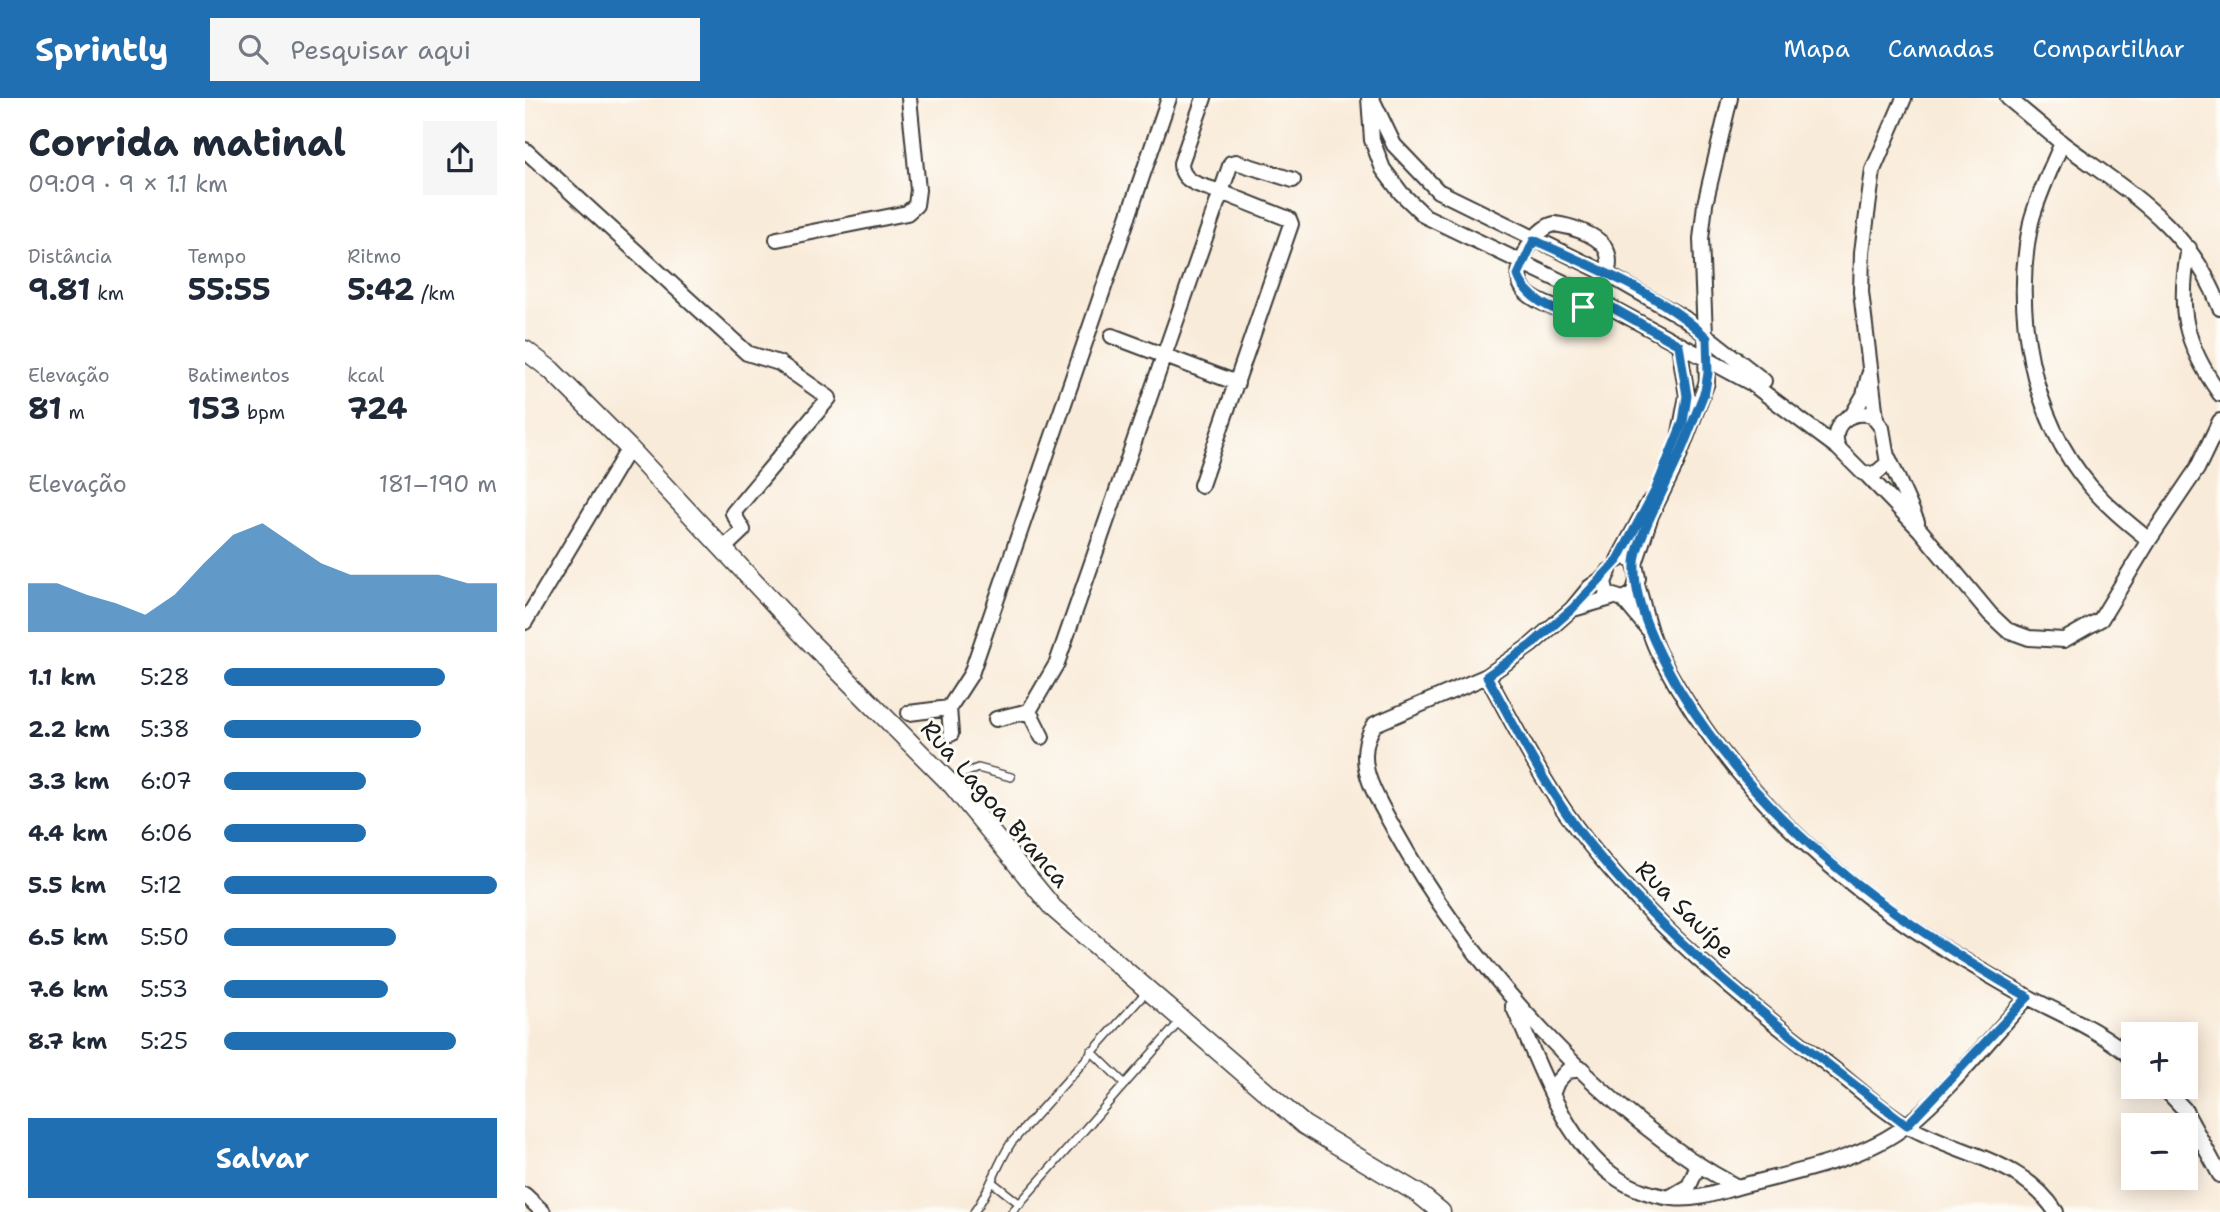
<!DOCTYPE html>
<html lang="pt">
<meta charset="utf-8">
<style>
:root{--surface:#fff;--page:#f6f6f7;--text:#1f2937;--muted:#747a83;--accent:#1f6fb2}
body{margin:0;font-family:"Shantell Sans",sans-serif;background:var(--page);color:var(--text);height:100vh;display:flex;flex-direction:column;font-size:26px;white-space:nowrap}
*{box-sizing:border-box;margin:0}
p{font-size:23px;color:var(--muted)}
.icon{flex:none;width:38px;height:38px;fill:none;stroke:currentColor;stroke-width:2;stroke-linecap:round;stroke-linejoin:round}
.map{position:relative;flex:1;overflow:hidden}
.side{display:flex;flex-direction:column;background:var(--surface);width:525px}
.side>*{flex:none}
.controls{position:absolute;left:1596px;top:924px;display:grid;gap:14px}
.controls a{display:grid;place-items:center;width:77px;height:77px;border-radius:0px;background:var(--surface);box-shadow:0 4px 18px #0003;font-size:35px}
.pin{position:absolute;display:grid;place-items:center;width:60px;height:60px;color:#fff;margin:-30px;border-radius:14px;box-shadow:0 4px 10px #0006}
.round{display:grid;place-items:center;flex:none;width:74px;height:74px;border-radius:0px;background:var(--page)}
.headline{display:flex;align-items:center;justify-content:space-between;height:119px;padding:0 28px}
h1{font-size:38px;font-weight:700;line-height:52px}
.stats{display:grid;grid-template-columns:repeat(3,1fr);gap:10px;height:119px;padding:7px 28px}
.stats div{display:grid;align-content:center}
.stats b{font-size:30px;font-weight:700}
.stats small{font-size:19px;font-weight:400}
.stats p{font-size:19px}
.chart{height:196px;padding:14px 28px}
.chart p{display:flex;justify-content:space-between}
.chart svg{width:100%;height:126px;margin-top:7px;fill:var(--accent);opacity:.7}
.primary-button{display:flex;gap:14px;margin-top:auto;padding:14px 28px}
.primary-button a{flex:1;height:80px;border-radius:0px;background:var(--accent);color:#fff;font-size:28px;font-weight:700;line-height:80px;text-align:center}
ul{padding:0 28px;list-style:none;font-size:23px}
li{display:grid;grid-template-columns:112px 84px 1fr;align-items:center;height:52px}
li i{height:18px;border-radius:9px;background:var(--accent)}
header{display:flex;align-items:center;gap:42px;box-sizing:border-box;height:98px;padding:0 35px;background:var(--accent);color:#fff}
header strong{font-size:33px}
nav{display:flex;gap:38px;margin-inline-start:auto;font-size:24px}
.search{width:490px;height:63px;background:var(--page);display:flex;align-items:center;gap:18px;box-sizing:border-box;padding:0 24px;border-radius:0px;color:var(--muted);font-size:26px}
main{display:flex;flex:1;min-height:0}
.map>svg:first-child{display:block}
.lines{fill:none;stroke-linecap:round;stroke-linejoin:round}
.service-casing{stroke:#3d3b38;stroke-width:10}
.minor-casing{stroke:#3d3b38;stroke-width:18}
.tertiary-casing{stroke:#3d3b38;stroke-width:21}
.service{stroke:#fff;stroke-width:7}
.minor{stroke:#fff;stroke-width:14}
.tertiary{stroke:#fff;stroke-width:18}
.route-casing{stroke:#fff;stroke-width:14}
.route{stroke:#1f6fb2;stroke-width:9}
.labels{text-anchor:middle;stroke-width:6;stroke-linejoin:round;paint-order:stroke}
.street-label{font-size:24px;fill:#1c1c1c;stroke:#fdfcf7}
</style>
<header>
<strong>Sprintly</strong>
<div class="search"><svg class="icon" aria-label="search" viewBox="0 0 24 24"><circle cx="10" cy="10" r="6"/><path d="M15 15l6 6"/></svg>Pesquisar aqui</div>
<nav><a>Mapa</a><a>Camadas</a><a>Compartilhar</a></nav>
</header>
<main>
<section class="side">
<div class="headline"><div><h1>Corrida matinal</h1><p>09:09 · 9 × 1.1 km</p></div><a class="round"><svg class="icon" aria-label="share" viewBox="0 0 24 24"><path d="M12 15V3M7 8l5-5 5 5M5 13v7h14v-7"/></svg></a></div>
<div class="stats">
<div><p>Distância</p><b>9.81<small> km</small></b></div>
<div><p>Tempo</p><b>55:55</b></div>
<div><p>Ritmo</p><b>5:42<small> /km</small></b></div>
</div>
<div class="stats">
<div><p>Elevação</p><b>81<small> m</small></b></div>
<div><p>Batimentos</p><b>153<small> bpm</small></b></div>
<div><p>kcal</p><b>724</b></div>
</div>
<div class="chart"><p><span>Elevação</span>181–190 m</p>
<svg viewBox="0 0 160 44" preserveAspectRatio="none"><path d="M0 44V27L10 27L20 31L30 34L40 38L50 31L60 20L70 10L80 6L90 13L100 20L110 24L120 24L130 24L140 24L150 27L160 27V44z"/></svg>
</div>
<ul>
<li><b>1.1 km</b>5:28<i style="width:81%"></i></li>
<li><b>2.2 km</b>5:38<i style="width:72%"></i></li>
<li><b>3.3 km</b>6:07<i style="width:52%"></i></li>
<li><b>4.4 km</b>6:06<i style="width:52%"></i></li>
<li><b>5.5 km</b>5:12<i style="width:100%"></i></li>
<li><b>6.5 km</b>5:50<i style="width:63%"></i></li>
<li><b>7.6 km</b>5:53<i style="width:60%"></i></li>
<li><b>8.7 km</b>5:25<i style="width:85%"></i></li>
</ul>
<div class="primary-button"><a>Salvar</a></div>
</section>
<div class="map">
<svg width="1695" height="1114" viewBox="0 0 1695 1114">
<rect width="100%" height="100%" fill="#fdfcf7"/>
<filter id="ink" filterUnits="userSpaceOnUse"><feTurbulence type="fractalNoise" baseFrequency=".0143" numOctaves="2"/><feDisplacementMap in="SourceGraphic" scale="14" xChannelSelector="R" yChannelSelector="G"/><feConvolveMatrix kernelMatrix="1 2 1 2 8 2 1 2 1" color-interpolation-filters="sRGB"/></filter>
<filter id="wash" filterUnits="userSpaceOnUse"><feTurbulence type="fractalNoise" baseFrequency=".00686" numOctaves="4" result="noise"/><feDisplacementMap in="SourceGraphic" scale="28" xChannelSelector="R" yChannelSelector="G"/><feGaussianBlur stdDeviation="1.57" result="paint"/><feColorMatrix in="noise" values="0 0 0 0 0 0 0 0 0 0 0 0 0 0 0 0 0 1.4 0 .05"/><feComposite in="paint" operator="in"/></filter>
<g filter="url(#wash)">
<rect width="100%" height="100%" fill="#f9ebd9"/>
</g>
<g filter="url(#ink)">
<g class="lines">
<g class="service-casing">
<path id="service" d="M428,688l6,-11 19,-7 33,9
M566,953l34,33
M467,1084l28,22
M449,1114c16,-21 22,-46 37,-69l137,-153
M487,1114l170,-193"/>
</g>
<g class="minor-casing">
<path id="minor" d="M844,0l3,42 11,29 18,24 24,23 150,72 176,95 87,65 25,25 12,1 13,-11 -6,-35 -10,-13c-22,-5 -43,9 -34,33
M847,1l22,46 44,46 169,83 77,44 80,63
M1537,45c66,49 129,84 158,165
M0,52l222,203 32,10 50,35 -96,115 10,17 -20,19
M1030,126c15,2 40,10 49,22 16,23 -10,60 -33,65 -14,-1 -42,-11 -49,-24 -11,-19 13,-60 33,-63z
M252,141l130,-26 9,-8 2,-15 -9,-92
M1664,150c-12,61 -5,95 31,146
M587,238l125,47
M1154,247l8,51 -7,37
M1328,316l11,-19 5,-20
M1351,320l-15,-126 1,-40 11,-82 31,-72
M1364,361l28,63
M1341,376l54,56 70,84 17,16 22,8 35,2 37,-21 48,-79c-21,-17 -41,-33 -59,-54 -59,-69 -78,-176 -59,-264 7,-27 20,-53 31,-79l-54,-45
M676,387l90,-261 -2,-5 -68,-27 10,-29 5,-1 57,18
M1624,442l48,-71 23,-48
M1093,462l31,-58
M1110,466l16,-49 25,-51 31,-82 -6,-143 4,-35 25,-106
M1084,473l-5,11 3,12 16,5 25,30
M1080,479l-15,10 -18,22 -41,36 -44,31 -112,48c-25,37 2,73 20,107 73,132 208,285 342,356
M1112,487c8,24 11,49 23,71 65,123 175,229 295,299 24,14 48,29 73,42 37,19 74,34 105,62
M1098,501l10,-5 5,-16 -3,-14 -7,-6
M1048,511l38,-11
M0,524l104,-174
M962,578c31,56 59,114 99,164 67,85 150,155 236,220 28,21 55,47 85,65 50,30 114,33 149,87
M504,613l13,26
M384,615l40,-5
M471,621l33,-8 28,-48 164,-471c-17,-6 -40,-8 -40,-29l23,-65
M426,636l-2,-26 22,-34 198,-576
M988,908c27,58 48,131 101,170 16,12 39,20 59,22 24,3 45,-6 68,-12 52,-13 124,-27 167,-62 44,-36 81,-85 120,-127
M1638,989l21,22 36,66
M1028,994l4,-10 10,-11 16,-2
M0,1097l18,17
M1147,1098l17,-10 9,-20"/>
</g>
<g class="tertiary-casing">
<path id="tertiary" d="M0,252l26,20 78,78 179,192 145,146 100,122 251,217 115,69 22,18"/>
</g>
<use href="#service" class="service"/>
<use href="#minor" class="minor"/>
<use href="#tertiary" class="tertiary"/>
</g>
</g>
<g class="lines" filter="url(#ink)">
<g class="route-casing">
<path id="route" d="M1009,142c58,27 127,53 173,98l1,35 -3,18c-10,24 -19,50 -30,74 -10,23 -39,75 -40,98 -2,41 23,89 43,124 83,138 212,231 350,310l-121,128c-114,-88 -230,-171 -321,-285 -40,-50 -68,-108 -99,-164l44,-31 41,-36 46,-49 37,-69 28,-69 4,-26 -8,-51 -84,-47c-6,4 -12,10 -19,12 -21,7 -53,-16 -58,-35z"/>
</g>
<use href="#route" class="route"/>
</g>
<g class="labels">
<g class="street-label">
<text transform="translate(470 706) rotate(49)" y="8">Rua Lagoa Branca</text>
<text transform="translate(1160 812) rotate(45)" y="8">Rua Sauípe</text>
</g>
</g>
</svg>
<div class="controls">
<a>+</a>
<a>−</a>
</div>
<div class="pin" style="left:1058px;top:209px;background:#1e9e55"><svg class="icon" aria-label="arrive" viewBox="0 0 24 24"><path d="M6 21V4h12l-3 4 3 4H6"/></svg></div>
</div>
</main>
